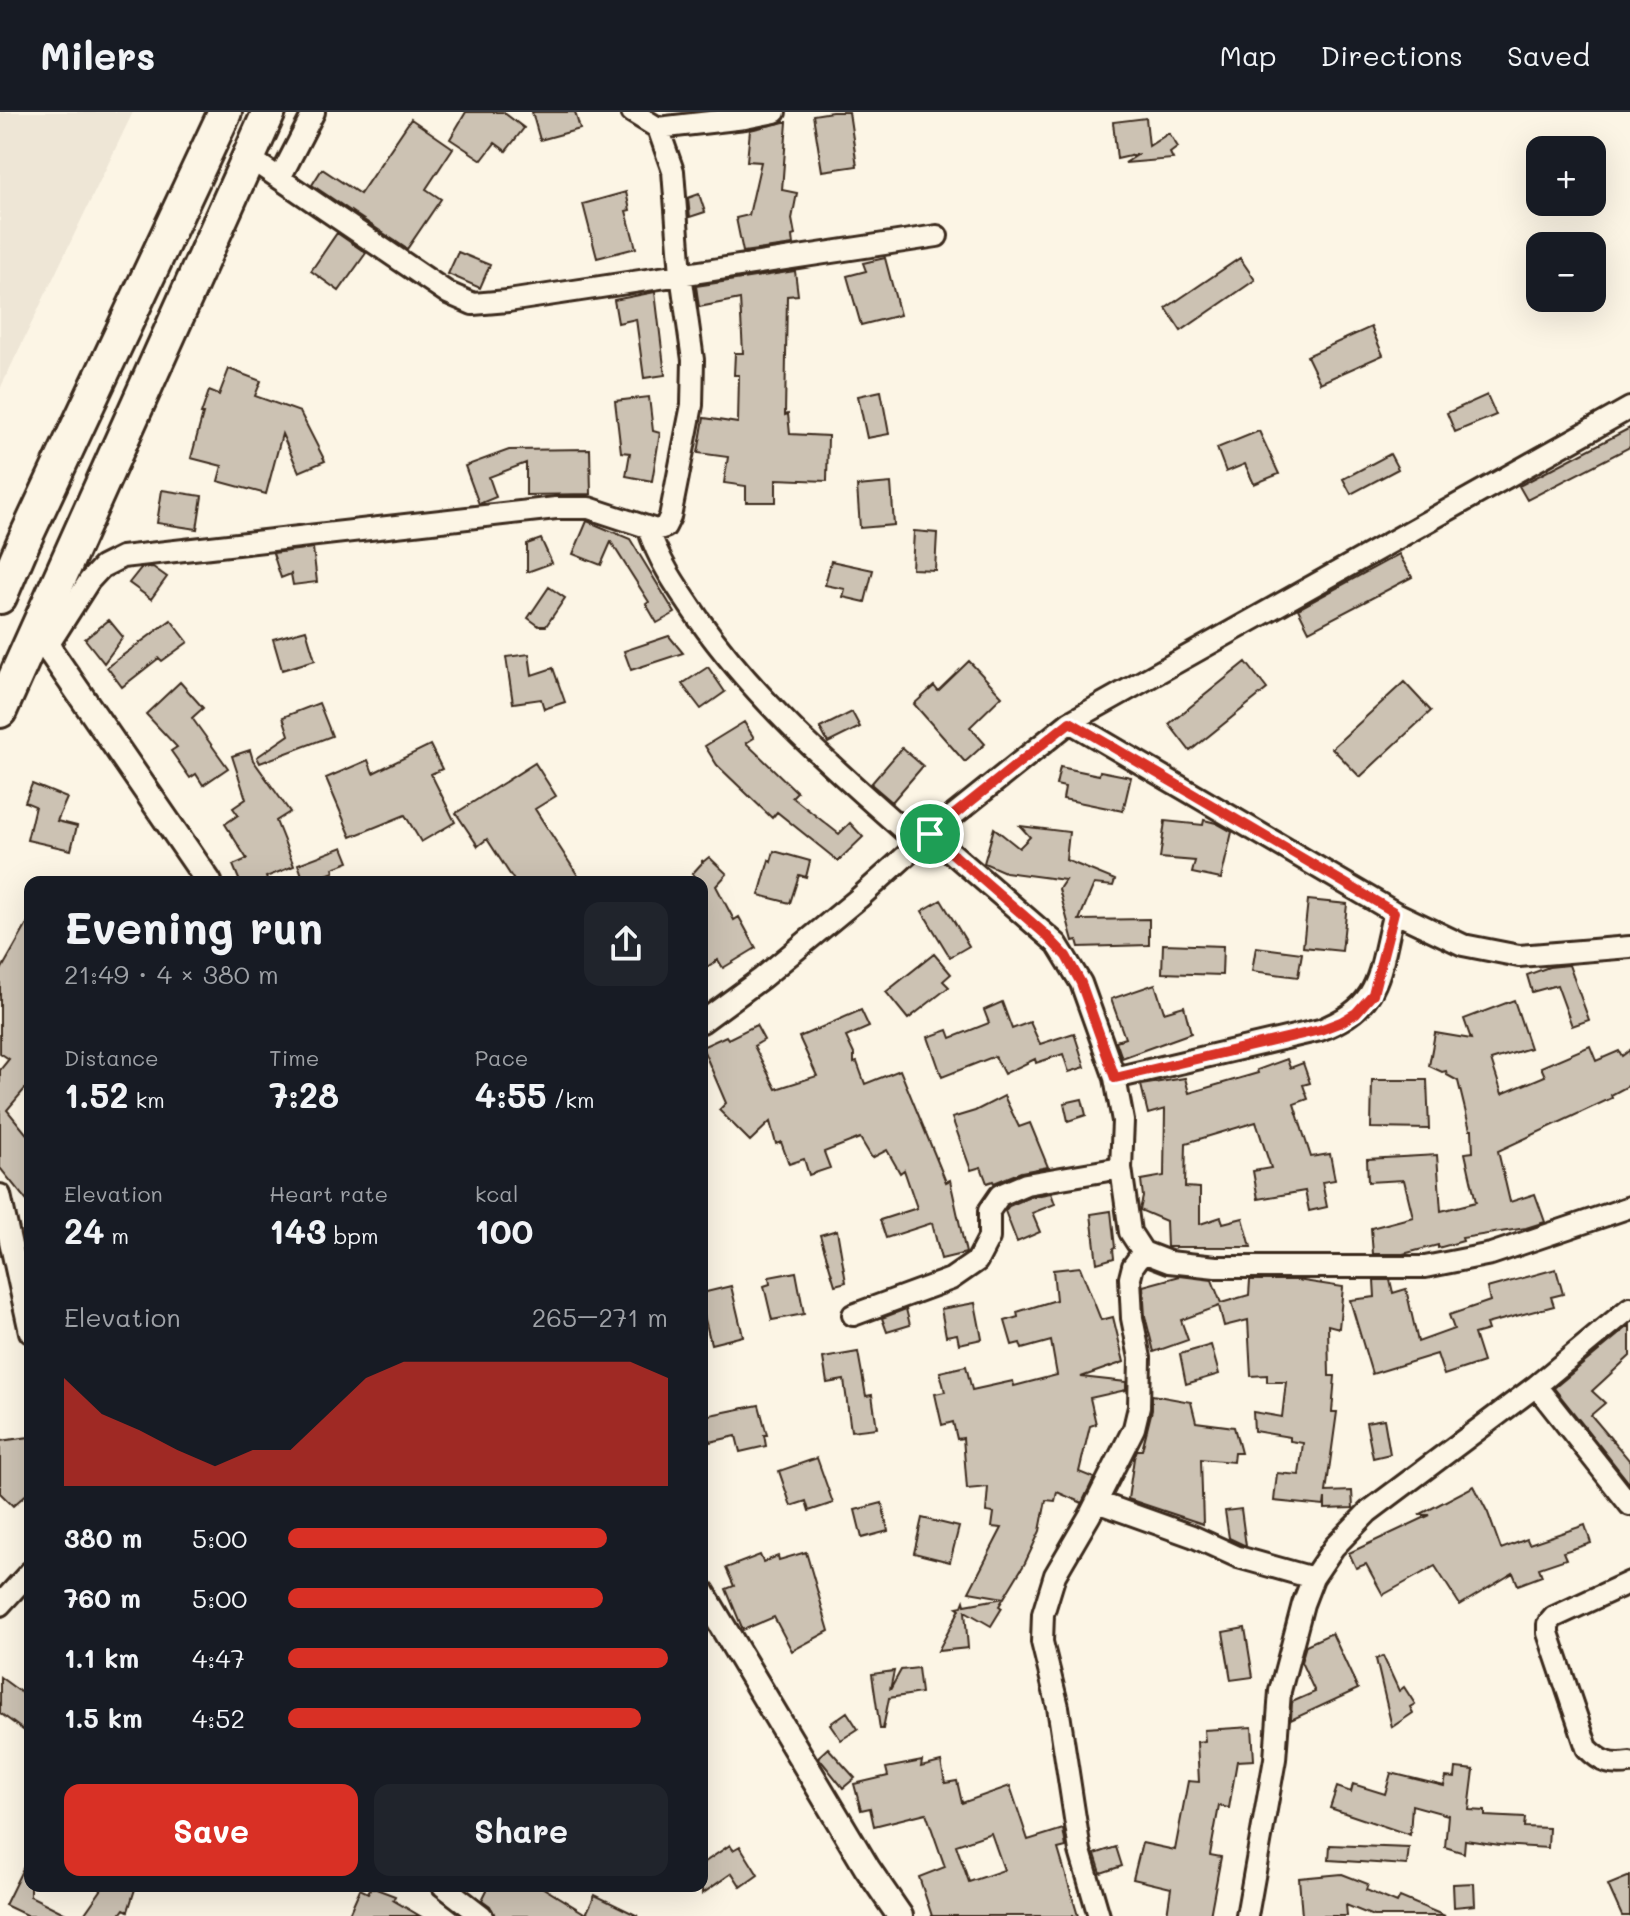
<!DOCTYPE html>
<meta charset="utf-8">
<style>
:root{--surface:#171b24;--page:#20242c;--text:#f1f3f6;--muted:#9ea1a6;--line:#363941;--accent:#d93025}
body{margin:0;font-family:Mali,sans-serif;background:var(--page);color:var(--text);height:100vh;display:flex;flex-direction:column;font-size:30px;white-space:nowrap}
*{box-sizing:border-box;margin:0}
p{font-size:26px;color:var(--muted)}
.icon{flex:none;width:44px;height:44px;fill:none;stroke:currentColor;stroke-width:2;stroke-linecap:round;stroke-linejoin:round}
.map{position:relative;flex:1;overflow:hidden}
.drawer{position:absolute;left:24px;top:764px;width:684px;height:1016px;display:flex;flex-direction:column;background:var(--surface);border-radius:16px;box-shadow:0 8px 32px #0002}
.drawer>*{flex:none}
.controls{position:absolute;left:1526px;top:24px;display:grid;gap:16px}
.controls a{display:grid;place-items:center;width:80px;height:80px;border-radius:16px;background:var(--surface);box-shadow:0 8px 32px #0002;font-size:40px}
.pin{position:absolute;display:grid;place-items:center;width:68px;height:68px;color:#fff;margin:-34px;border:4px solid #fff;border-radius:50%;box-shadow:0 2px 8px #0007}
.round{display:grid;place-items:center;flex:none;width:84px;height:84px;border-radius:16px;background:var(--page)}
.summary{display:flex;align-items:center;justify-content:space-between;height:136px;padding:0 40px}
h1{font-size:44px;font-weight:700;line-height:60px}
.figures{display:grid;grid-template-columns:repeat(3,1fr);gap:12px;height:136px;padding:8px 40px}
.figures div{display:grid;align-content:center}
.figures b{font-size:34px;font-weight:700}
.figures small{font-size:22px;font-weight:400}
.figures p{font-size:22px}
.chart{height:224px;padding:16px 40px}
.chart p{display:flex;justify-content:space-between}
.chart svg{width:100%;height:144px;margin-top:8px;fill:var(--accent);opacity:.7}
.action{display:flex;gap:16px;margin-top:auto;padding:16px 40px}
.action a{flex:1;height:92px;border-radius:16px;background:var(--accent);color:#fff;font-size:32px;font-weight:700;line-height:92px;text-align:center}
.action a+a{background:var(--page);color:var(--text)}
ul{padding:0 40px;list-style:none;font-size:26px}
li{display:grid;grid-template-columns:128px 96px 1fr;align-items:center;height:60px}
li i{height:20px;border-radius:10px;background:var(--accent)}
header{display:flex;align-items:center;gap:48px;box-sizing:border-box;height:112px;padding:0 40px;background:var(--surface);border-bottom:2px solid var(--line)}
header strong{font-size:38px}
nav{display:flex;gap:44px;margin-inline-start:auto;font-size:28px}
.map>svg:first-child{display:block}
.built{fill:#eee6d6}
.building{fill:#ccc2b3;stroke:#3b2a1e;stroke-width:2;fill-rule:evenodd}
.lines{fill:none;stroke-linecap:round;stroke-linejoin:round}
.minor-casing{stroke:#3b2a1e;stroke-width:26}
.tertiary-casing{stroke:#3b2a1e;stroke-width:30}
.primary-casing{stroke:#3b2a1e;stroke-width:38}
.minor{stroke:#fcf5e5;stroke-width:20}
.tertiary{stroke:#fcf5e5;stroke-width:24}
.primary{stroke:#fcf5e5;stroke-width:32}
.route-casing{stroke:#fff;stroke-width:16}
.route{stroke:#d93025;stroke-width:10}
</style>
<header>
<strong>Milers</strong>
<nav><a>Map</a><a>Directions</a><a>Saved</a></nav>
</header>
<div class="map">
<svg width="1630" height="1804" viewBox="0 0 1630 1804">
<rect width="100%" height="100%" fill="#fcf5e5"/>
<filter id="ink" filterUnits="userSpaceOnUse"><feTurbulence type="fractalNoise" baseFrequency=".0125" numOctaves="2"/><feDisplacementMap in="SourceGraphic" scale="16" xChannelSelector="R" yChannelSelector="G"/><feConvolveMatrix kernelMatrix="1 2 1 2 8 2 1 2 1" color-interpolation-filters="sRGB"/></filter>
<g filter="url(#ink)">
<path class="built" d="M0,0h133l-133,277z"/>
<path class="building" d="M466,0h37l21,16 -18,23 -11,-8 -13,17 -32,-21z
M532,0h43l5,17 -40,11z
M832,0h17l8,54 -35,5 -9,-56z
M1146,6l3,28 20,-13 9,14 -8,6 3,6 -48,4 14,-9 -22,5 -4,-37z
M411,7l42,29 -27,41 15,10 -34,50 -95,-64 10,-16 38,25z
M784,10h3l-5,68 15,3 -5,26 3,16 -3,1 1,9 -50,7 -7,-34 13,-3 12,-53 -14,-1 3,-31z
M626,80l4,18 -4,1 10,37 -39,10 -14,-54z
M699,82l6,18 -15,5 -2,-19z
M337,121l29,20 -27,38 -28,-20z
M458,140l32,13 -10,23 -32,-14z
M885,146l15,57 -39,10 -14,-49 19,-5 -3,-8z
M1240,146l15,22 -74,51 -15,-23z
M795,159l3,24 -11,1 -2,119 3,-1 2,20 38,2 -1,45 -51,-2v23h-30v-16l-22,-3 4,-26 -30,-4 6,-35 34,5 1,-48h-5l1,-22h8l-3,-54 -41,8 -3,-21z
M655,180l10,83 -21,3 -8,-59 -18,4 -4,-23z
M1371,215l12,28 -63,28 -13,-27z
M229,257l32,12 -6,15 45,16 25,49 -26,11 -17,-38 -16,60 -48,-13 4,-15 -31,-8 12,-44h-2l8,-23 10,4z
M881,279l8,43 -22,4 -9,-42z
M1487,283l9,20 -41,17 -8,-19z
M649,285l4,34 7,2 -8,48 -26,-5 4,-23 -9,-1 -6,-51z
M1630,316v19l-103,53 -8,-14z
M1259,319l20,43 -25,10 -9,-20 -19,8 -9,-24z
M590,337l1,45 -65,1v-32l-37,14 7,20 -17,7 -14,-38 44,-16z
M1390,342l8,15 -47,25 -8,-15z
M891,371l3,42 -34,3 -3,-42z
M162,378l40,6 -5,33 -40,-6z
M587,409l43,18 45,74 -18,10 -11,-19 3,-2 -38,-60 -10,23 -28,-11z
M914,419l23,2 -2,37 -23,-1z
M541,427l11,24 -25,9v-28z
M313,436l4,34 -24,3 -2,-11 -10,4 -8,-25z
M1399,442l13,23 -103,54 -11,-22z
M831,449l42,9 -8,32 -22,-5 2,-8 -20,-4z
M153,455l14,10 -16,22 -22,-16 12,-15z
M549,475l16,11 -19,28h-7l-11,-8z
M109,508l14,17 -19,26 -19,-24z
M171,508l17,22 -26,19 -3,-3 -37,29 -15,-20z
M306,518l9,30 -33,10 -9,-31z
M669,524l14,17 -52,17 -7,-19z
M529,542l3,21 21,-7 12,34 -21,7 -3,-10 -28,4 -7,-46z
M969,549l33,35 -32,31 15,17 -20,18 -51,-58 20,-18 4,5z
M1246,550l21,27 -77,62 -21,-27z
M708,555l17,25 -24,17 -19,-25z
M180,570l23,26 -11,10 36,50 -25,17 -7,-11 -6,4 -19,-27 6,-4 -31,-33z
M1404,570l27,29 -71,66 -28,-29z
M319,591l13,33 -72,27 -3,-6 32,-22 -6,-18z
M852,600l8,15 -32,16 -8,-15z
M744,610l10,16 -8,5 51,49 -5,5 47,37 11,-11 13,14 -25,24 -61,-49 -5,6 -55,-53 -12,-19z
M430,633l12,24 -11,5 24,48 -34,20 -16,-27 -54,22 -25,-59 42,-18 5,13z
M902,636l21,18 -31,36 -21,-18z
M250,638l3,10 37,52 -14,9 18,45 -28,11 2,5h-28l-7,-17 14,-6 -22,-35 13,-9 -5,-7 13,-9 -14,-43z
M535,651l21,33 -21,13 47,73h-67l-28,-43 -9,7 -22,-33z
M1060,655l39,8 1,-4 31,6 -8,34 -60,-12 2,-12 -9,-2z
M32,672l35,14 -10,23 20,5 -6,24 -44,-10 8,-34 -10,-4z
M1204,708l12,3 16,9 -11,47 -29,-6 3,-12 -35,-3 5,-37 38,4z
M1020,714l49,6 -3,28 49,20 -2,6 -19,-2 -15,36 70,-1v26l-70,2 -2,-7 -4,1 -14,-52 6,-9 -60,-8 -21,-9 10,-35 25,20 11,-11z
M343,735l6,15 -16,6 1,4 -24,9 -1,-5 -6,2 -5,-14z
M774,739l36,10 -4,16 -7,-2 -9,28 -31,-8 10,-35 2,2z
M709,745l18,17 -11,12 18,34 5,-3 17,31 -33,20 -5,-8 -16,10v-88l-10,-8 10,-11v-3l1,2z
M941,788l28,46 -19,11 -28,-46z
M1308,788l39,4 -5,47 -39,-4z
M30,807v164l-23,27 23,28v67l-30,-37v-98l9,-11 -9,-6v-81z
M1163,832l60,2 -1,29 -60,-2z
M1256,835l46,6 -4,24 -46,-6z
M934,842l17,20 -8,7 6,6 -41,32 -22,-27z
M1569,853l20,55 -17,6 -15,-41 -25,7 -5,-17 22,-8z
M1155,872l9,28 20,-6 7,27 -69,25 -6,-17 9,-3 -14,-39z
M1514,888l16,48 -39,12 11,34 43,-18 -4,-9 49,-21 6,15 23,-10 3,5 8,-6v35l-19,10 1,3 -114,53 12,51 25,-8 10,28 -19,6 -64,10 1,3 -25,7v-3l-35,9h-30l-2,-26 42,-11 -9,-37 -36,2 -1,-23 70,-4 4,56 35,-9 -11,-49 8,-1 -1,-22h-2l-12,-49 -11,-6 -1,-4 -4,1 -13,-6 6,-33 36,6 -7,-20z
M1002,890l10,27 18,-7 10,22 34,-11 11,34 -16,5 -6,-18 -27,9 -1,-4 -31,15 -9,-18 -53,21 -14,-40 20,-7 3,8 38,-15 -5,-13z
M861,898l8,17 -23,10 8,17v9l3,-1 8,22 35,-14 46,112 4,-2 16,73 -25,6 -9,-36 -46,15 -6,-18 37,-12 -13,-38 -4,3 -13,-23 -15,8 -12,-20 -36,14 6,16 -21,7 -5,-16 -15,5 -8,-22 -5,2 -6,-22 -20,19 -31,-31 7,-7 -24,-56 24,-11 2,3 28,-14 8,15 -10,6 22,43 41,-13 -18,-39z
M1287,947l3,9 13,-5 7,20 -7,2 5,14 -14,5 17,53 19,-3 5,26 -13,2 5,25 -18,4 -4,-20 -47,8 -5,-28 18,-3 -15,-46 -70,21 -1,44 15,1v36l21,-7 2,6 20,-5 8,29h-84l-1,-26 -26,-11 3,-13 -2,-17 23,-4 1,-67 -17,5 -7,-29 44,-7 4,15 69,-20 -1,-3z
M1372,968h55l2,49 -58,-1z
M1004,984l15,31 11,-4 18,44 -27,5 -27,11 -1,-2 -6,2 -6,-16 -10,3 -19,-52 23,-7z
M1082,987l4,16 -18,6 -4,-18z
M1051,1081l4,11 -23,9 8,19 -23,10 -12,-31 4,-5 21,-9z
M1111,1099l4,37 -2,1 1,9 -17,5 -6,-49z
M837,1118l9,52 -11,3 -15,-50z
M1080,1155l21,53 12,-3 11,45 -43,15 45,5v8l-36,8 6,26 -6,2 -11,46 15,6 -12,25 -25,-11 -2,9 -9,-1 -6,31 -15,32 -26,43 3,2 -11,18 -26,-15 3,37 -30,3 22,-42 -3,-2 5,-1 2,-5 1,4 39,-7 -35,-6 33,-64 -10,-1 2,-14 -8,-1 2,-25 -21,2 -4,-51 -6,1 -4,-17 -11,3 -7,-31 10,-2 -5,-20 26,-6 6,24 41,-9 1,5 43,-11 -6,-34 -29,8 -2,-6 -8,2 -7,-24 13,-4 -1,-5 39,-12 -3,-30z
M1556,1157l7,25 -12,3 3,9 -68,18 2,6 -14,4 9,28 -39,13 -7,-21 -65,20 -22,-74 25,-3 -1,-17h16l3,13 13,-4 12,53 36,-13 -5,-14 41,-14 -3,-13z
M796,1160l8,42 -32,6 -8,-34 6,-2 -1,-7z
M1180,1164l32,4 9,23 28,-8 1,-15h47l46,7 -4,41 -11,-3 1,51h6l-3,36h5l-11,80 26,-1 1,17 -28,1v-11l-1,8 -50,-5 3,-28 22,2 4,-32 -13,-2v-4l-36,-6 -1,-19 29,5 4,-35h-19v-7l-16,1 -3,-56 -24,6 -5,-20 -38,14 7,20 -34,12 -9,-36 -2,-30z
M731,1174l12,50 -32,8 -9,-37v-14z
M975,1191l7,36 -23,5 -2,-10 -11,2 -5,-27z
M906,1197l4,16 -23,7 -5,-14z
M1630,1213v31l-38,35 13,12 -14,12 39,46v23l-76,-96z
M1211,1233l8,29 -33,10 -6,-30z
M858,1240l8,44 6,-1 5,33 -26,3 -7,-51 -17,3 -4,-25z
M1152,1283l39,7 5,20 38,5 7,26h-7l-1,9 -32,-3 2,65 -75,-25 6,-41 3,-8h5l10,-40z
M759,1293l8,30h-3l2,11 -26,6 -4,-16 -26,6 -5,-26z
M1384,1307l6,35 -17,4 -7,-36z
M30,1325v54l-17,15 -13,-13v-52z
M817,1346l16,45 -24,8 -3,-10 -15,5 -12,-35z
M1474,1374l14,27 13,36 26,-10 2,5 56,-19 6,18 -28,9 3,7 -27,9 3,8 -24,9 -5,-12 -53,32 -25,-39 -52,29 -17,-31 -10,4 -7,-15 81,-38h-11z
M882,1391l6,28 -26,7 -7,-28z
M1241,1397l5,37 -17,-8 -4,-27z
M922,1406l37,9 -9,35 -36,-9z
M806,1440l23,79 -37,20 -18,-34 -31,13 -17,-41 8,-3 -8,-18 34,-13 3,7 15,-6 1,4z
M1245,1516l8,49 -22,3 -8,-48z
M1332,1521l26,56 -67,31 1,-18 23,-10 -14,-30 5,-17z
M1383,1544l16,35 5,-4 11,17 -5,3 3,6 -21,14 -16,-68z
M918,1556l3,25 -32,5 -6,31h-3l-8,-55 22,-3 -4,19 11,-20z
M0,1565l30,22v36l-30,-22z
M847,1600l11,17 -17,11 -11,-16z
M1252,1615l2,33 -17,1 -8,47 -10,-2 -9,49 11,2 -11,59 -43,-1 4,-27 -38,-9 9,-36 33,7 13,-69 11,1 -2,-40 8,-1 -1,-11z
M828,1636l27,30 -12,10 -25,-31z
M922,1649l-1,6 20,-5 4,21 12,-2 5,22 48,-17 18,54 35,-11 3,18 -8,2 20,67h-146l-13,-39 26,-10 -19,-54 -52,13 -4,-18 -9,2 -7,-26 34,-8 -2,-8zM991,1721l13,37 -35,12 -13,-37z
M1456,1656l18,2 -5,40 16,1v5l40,2 -1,9 25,1 -1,20 -48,-3 -35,-5 -1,13 -19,-6 3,-32 -36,-10 -2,30 -80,-27 7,-21 14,5 2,-8 32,10 6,-21 53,13 2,-9 9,1z
M730,1733l3,5 7,-4 18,29 -17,12 -9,-14 -30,21v-30z
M1330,1733l79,3 -2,17 -78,-5z
M1116,1735l6,19 -21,7 -6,-19z
M30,1742v42l40,20h-42l-23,-11z
M1342,1762l26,10 -2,6 31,13 3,-6 45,19h-72l-27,-11 1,11h-45l-3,-38z
M1630,1764v40h-8l-14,-31z
M1474,1771l1,22 -21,2 -1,-23z
M104,1774h32l-8,25 -4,-2 -5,7h-36z
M489,1774h51l46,28 9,-19 43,21h-143l-5,-10 -8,-6z
M371,1775l24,9 -2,4 27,16h-72l12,-27 8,4z"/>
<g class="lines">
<g class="minor-casing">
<path id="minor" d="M658,16l87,-10 30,-6
M248,45l200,136 25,11 35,-3 429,-65
M280,66l34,-66
M648,416c12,36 29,59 50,90 61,87 141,155 221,226
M47,535l42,-66 13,-14 20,-10 434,-49h33l67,22 9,-3 5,-10 22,-112 1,-45 -12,-86 -8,-103 -15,-43 -26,-16
M1070,610l324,190 69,33 56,11 111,-9
M930,722l127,110 24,39 34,95 8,43 -2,47 9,64 13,20 26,10 47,5h209l66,-13 139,-47
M702,910l60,-44 97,-80 71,-64 140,-112 560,-314
M1115,966l205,-48c64,-25 58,-58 74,-118
M0,1083l30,137
M853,1203l98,-36 26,-18 12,-23v-27l11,-16 26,-11 95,-16
M1536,1274l94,119
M1097,1390l95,34 46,21 75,21
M1630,1470l-76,35 -6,7v9l39,115c14,14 23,18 43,15
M0,1493l30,-33
M443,1774l39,30
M1099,1804l-19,-65 -22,-144 -16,-65 1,-28 12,-39 35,-60 44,-87 5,-21 1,-49 -8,-40 -2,-40 3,-12 10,-14
M1247,1804l28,-157 5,-68 23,-87 10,-26 21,-31 34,-35 168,-126 94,-78"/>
</g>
<g class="tertiary-casing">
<path id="tertiary" d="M35,517l174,253
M702,1480l165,276 33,48"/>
</g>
<g class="primary-casing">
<path id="primary" d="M0,485l24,-56 201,-429
M0,599l269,-599"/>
</g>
<use href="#minor" class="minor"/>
<use href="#tertiary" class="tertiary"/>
<use href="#primary" class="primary"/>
</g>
</g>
<g class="lines" filter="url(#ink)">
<g class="route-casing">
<path id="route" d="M1070,610l324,190 -21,82 -17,19 -15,9 -21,8 -205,48 -34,-95 -15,-27 -21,-22 -115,-100z"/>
</g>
<use href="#route" class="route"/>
</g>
</svg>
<div class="controls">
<a>+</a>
<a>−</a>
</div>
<div class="pin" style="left:930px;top:722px;background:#1e9e55"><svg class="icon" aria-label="arrive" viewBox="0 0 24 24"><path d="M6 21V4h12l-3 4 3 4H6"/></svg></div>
<section class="drawer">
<div class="summary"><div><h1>Evening run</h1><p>21:49 · 4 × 380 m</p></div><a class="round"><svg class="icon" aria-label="share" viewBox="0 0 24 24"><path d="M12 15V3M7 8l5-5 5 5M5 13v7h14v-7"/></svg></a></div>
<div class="figures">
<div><p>Distance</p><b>1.52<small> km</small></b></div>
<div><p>Time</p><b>7:28</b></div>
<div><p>Pace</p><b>4:55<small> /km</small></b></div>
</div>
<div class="figures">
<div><p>Elevation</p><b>24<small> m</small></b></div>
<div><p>Heart rate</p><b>143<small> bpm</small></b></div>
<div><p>kcal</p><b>100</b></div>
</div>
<div class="chart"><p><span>Elevation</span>265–271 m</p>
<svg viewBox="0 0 160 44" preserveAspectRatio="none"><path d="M0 44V11L10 22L20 27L30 33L40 38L50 33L60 33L70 22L80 11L90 6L100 6L110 6L120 6L130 6L140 6L150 6L160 11V44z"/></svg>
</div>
<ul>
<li><b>380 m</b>5:00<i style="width:84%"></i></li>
<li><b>760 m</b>5:00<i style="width:83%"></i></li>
<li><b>1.1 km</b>4:47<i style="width:100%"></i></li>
<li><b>1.5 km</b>4:52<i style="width:93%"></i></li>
</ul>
<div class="action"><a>Save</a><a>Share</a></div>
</section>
</div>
